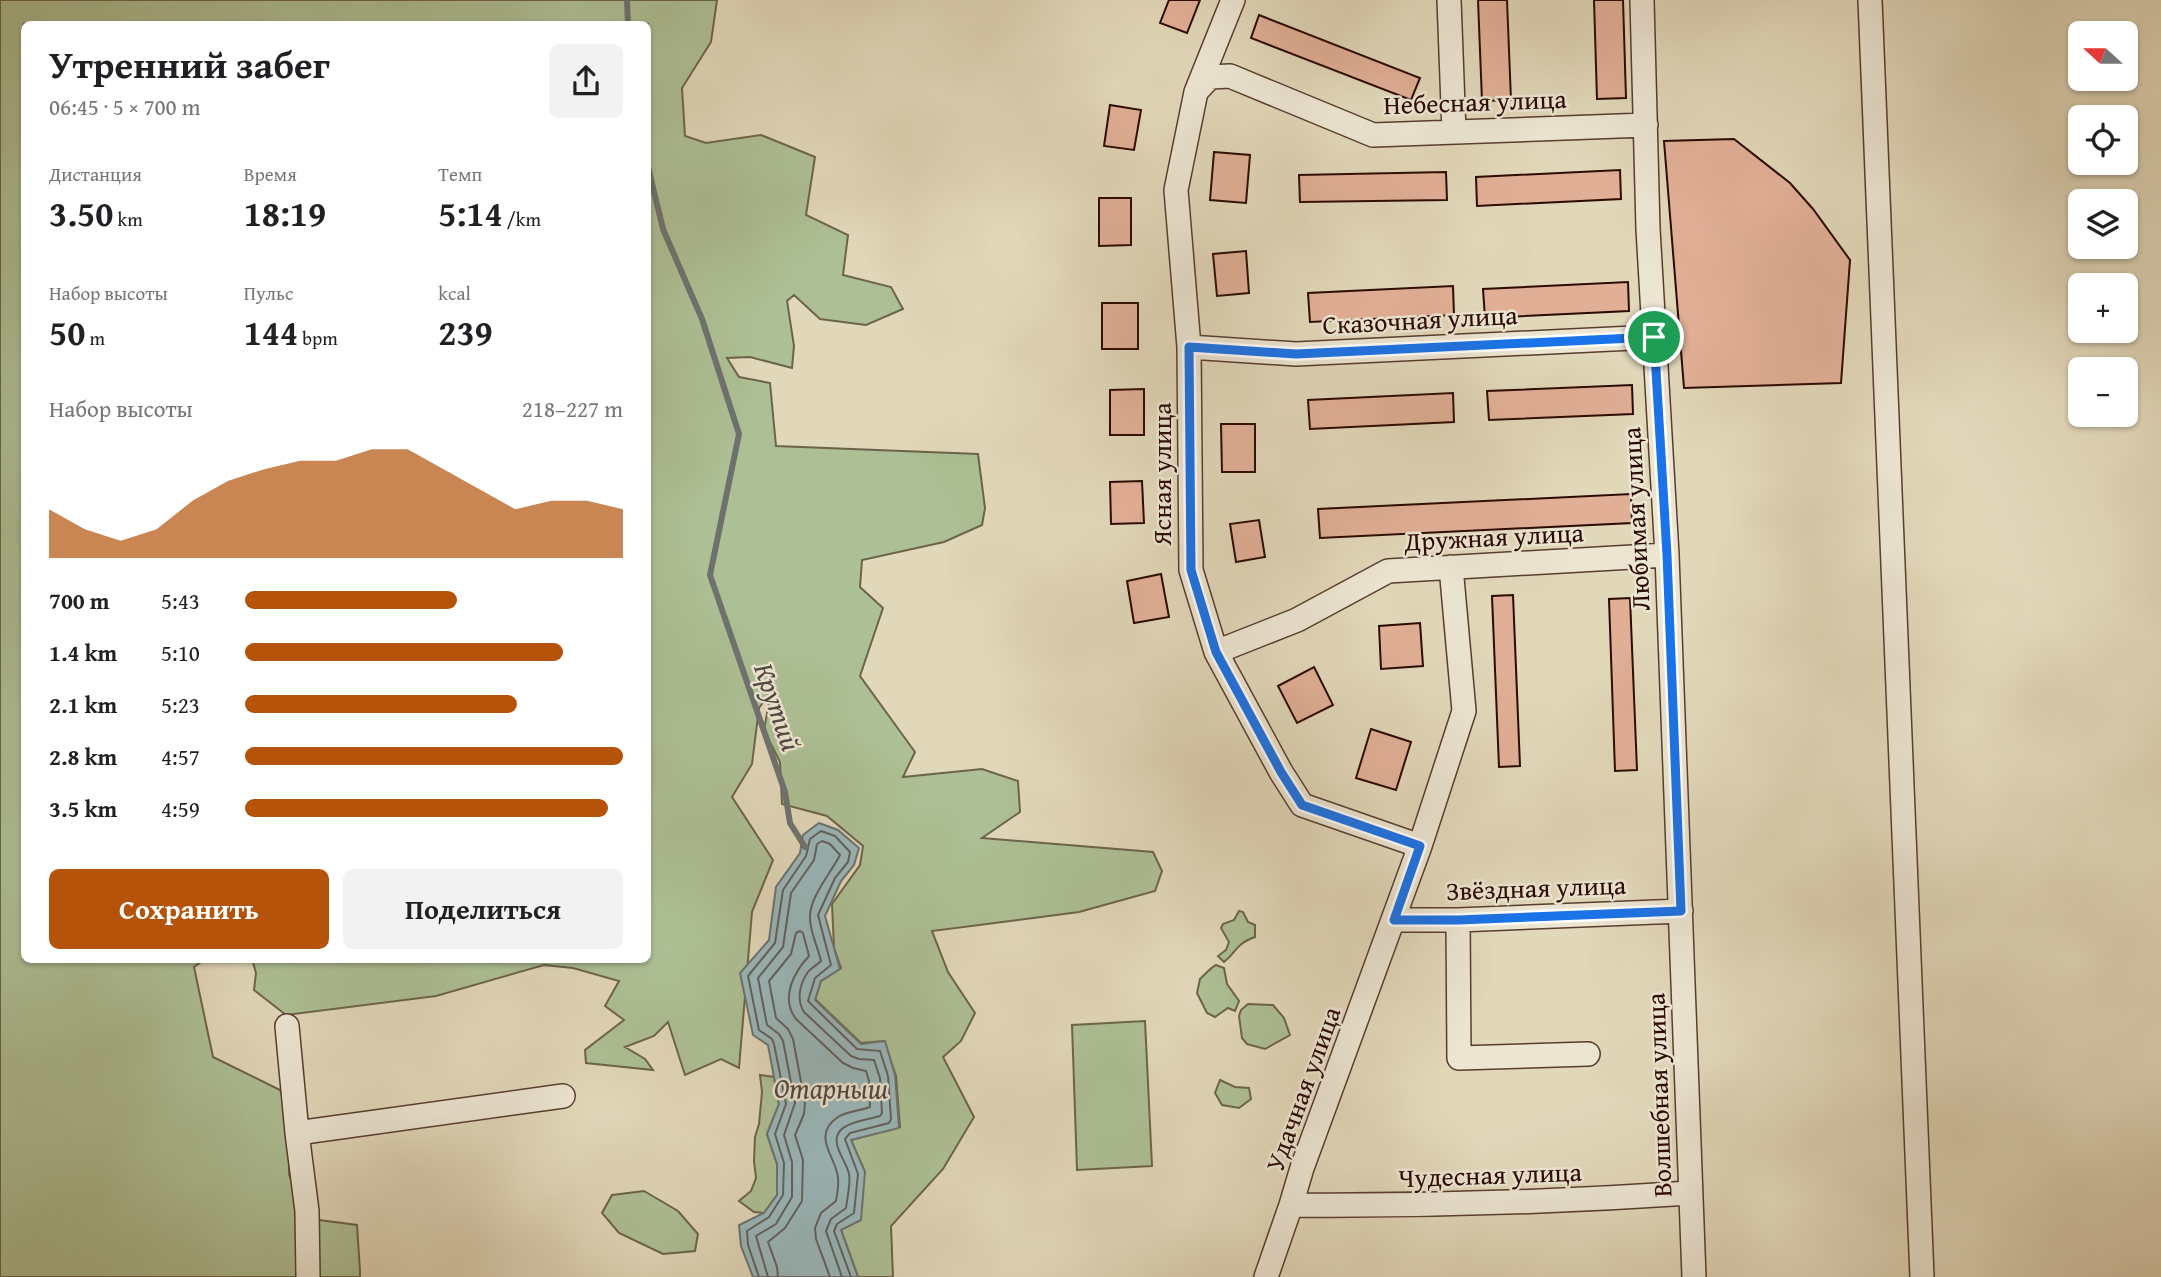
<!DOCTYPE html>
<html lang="ru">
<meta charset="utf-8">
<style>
:root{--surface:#fff;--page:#f2f2f2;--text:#202124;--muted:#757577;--accent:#b45309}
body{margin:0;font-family:"Gentium Book Plus",serif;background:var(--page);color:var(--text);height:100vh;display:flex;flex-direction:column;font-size:26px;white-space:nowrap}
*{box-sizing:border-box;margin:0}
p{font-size:23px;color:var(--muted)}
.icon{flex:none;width:38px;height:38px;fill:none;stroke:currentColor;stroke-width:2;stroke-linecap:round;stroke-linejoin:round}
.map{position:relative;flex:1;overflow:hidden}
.drawer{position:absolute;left:21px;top:21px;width:630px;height:942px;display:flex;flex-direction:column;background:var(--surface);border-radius:10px;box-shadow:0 2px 5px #0004}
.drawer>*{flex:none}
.needle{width:46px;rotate:291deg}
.fabs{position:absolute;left:2068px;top:21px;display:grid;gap:14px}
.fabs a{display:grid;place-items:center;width:70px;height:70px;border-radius:10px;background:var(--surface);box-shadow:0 2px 5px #0004;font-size:35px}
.pin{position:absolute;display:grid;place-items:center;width:60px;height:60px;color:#fff;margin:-30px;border:4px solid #fff;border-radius:50%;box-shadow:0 2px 7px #0007}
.round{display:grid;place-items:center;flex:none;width:74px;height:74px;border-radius:10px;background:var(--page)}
.headline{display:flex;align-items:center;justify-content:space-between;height:119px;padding:0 28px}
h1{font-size:38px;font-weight:800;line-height:52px}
.metrics{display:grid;grid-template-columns:repeat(3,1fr);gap:10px;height:119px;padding:7px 28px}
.metrics div{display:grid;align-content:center}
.metrics b{font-size:35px;font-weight:800}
.metrics small{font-size:19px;font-weight:400}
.metrics p{font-size:19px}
.chart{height:196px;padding:14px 28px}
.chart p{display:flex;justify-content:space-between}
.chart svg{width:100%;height:126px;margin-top:7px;fill:var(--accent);opacity:.7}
.action{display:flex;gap:14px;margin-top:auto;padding:14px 28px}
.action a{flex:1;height:80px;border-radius:10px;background:var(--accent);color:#fff;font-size:28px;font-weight:800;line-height:80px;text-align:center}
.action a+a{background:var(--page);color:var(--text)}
ul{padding:0 28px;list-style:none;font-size:23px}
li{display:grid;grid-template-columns:112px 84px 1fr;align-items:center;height:52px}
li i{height:18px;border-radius:9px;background:var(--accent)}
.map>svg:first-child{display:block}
.green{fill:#adbf94;stroke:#6c644a;stroke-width:2}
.water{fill:#99b7ba;stroke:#6d7270;stroke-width:2}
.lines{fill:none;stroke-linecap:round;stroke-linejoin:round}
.shore{stroke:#62605e;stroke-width:2}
.stream{stroke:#6d7270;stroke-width:6}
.building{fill:#e1af96;stroke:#2b0a01;stroke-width:2}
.minor-casing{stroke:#583d2f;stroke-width:26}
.minor{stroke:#ece5d2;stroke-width:23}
.route-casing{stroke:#fff;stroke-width:14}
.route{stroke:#1a73e8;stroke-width:9}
.labels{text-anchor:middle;stroke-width:5;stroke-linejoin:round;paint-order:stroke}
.street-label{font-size:26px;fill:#2b0a01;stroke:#ece5d2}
.water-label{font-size:28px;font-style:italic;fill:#524742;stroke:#ece5d2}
</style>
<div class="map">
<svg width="2161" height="1277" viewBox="0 0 2161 1277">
<rect width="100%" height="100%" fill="#e1d7b9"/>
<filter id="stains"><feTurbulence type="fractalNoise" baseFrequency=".00286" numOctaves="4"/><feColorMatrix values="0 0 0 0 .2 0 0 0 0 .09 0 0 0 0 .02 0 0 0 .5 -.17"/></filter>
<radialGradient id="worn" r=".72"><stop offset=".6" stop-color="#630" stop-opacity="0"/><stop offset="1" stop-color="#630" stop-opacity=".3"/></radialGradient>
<path class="green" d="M0,0h717l-6,42 -29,46 3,48 21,7 55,-8 54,22 -9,58 42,20 -5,40 48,12 12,22 -37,16 -46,-6 -26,-24 -7,6 7,45 -2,22 -42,-11 -23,1 12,19 31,6 6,63 202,8 7,54 -3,17 -38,17 -82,18 -2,27 23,21 -23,68 55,76 -12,25 79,-8 36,12 2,31 -38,26 171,14 9,19 -7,20 -76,21 -147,19 16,41 27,41 -14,28 -18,16 31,60 -31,52 -52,57 2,51h-35l-17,-47 24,-58 -14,-32 49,-13 -4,-51 -12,-35 -23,2 -46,-44 6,-18 20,-13 -7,-20 -2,-44 28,-39 3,-19 -36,-30 -45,-12 -2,-42 -16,-32 7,-39 -12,17 -7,56 -20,33 41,63 -21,52 -13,156 -18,-9 -36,16 -17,-53 -14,14 -29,11 20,12 8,11 -67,-7 -1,-13 39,-30 -19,-14 14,-25 -46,-13 -29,-3 -108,31 -150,19 -32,-25 2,-17 -4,-14h396v-935h-624v935h181l-11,8 19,90 67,33 11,31 -2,53 15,44 53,7 3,46v6h-360z
M1239,911l4,1 5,10 7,3v12c-20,7 -18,15 -31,25l-6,-6 8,-6 3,-8 -8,-14 2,-4 11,-4z
M1216,965l8,3 3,16 12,17 -4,10 -7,-3 -13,9 -8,-4 -10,-20 3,-14c3,-3 13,-13 16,-14z
M1248,1004l25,1 11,13 6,17 -25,14 -18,-5 -5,-6 -3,-22 2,-6z
M1145,1021l7,145 -75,4 -5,-145z
M760,1075l14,2 5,27 -12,30 10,30v31l-13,18 -10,-1 -15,-11 12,-10 5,-13 -2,-17 1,-24 4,-13 3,-32z
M1220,1080l15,7 14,1 2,11 -12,9 -17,-3 -7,-12z
M644,1191l34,20 20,23 -3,17 -32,3 -44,-21 -17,-20 10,-18z"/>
<path class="water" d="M819,823l19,7 21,18 -5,17 -13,16 -16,35 15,53 -19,12 -6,19 46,44 24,-3 10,34 4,53 -48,12 14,32 -4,48 -20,10 17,47h-105l-12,-31 -2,-21 25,-12 13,-18v-31l-10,-30 12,-30 -11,-59 -15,-10 -13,-62 29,-33 7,-53 24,-34 3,-18z"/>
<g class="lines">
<path class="shore" d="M759,1277l-11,-32 -1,-14 22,-14 14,-22 1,-32 -9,-29 11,-30 -12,-60 -2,-5 -13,-9 -11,-54 27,-33 8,-53 23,-34 4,-17 11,-8 14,5 15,16 -2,10 -13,16 -17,37 13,50 -16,13 -7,23 49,48 23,2 8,25 3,43 -2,4 -39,10 -5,6 13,35 -4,39 -17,11 -3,7 17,46
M768,1277l-12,-41 20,-12 16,-27v-35l-8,-27 11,-32 -12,-62 -4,-7 -12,-9 -9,-47 25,-31 8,-54 23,-33 3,-16 5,-3 8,3 10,11c-8,16 -30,42 -30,61 -1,14 8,31 11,45 -4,4 -10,7 -13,11 -8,11 -12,28 -4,40l47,44 8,3 15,1 6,18 2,35 -2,3c-17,5 -51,7 -42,32 3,9 9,17 11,26 2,10 -2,24 -3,34l-15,11 -5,12 16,46
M778,1277l-1,-10 -9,-25 17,-14 17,-27 1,-41 -8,-25 9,-21 1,-11 -12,-64 -5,-10 -12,-11 -7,-37 22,-27 5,-21 4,-2 3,2 6,23c-15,16 -29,42 -13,63l47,44 10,5 13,3 3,10 1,26c-10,4 -22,4 -32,10 -28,19 -1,41 0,61 1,8 -1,16 -2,23l-15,12 -6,15 1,11 14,38"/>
<path class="stream" d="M627,0l1,24
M648,167l15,62 39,90 37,115 -29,141 75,217 5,31 15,24"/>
</g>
<path class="building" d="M1169,0h31l-13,33 -27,-10z
M1478,0h29l4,100 -29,1z
M1594,0h29l3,98 -29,1z
M1259,15l161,63 -9,22 -160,-62z
M1110,105l31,5 -7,40 -30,-4z
M1734,139l56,44 23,26 37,51 -9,123 -157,5 -20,-247z
M1214,152l36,3 -4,48 -36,-3z
M1620,170l1,29 -144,7 -1,-29z
M1446,172l1,28 -147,2 -1,-27z
M1099,198h32v47l-32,1z
M1246,251l3,42 -32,3 -4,-42z
M1628,282l1,29 -144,7 -2,-29z
M1453,286l1,29 -144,7 -2,-29z
M1102,303h36v46h-36z
M1632,385l1,29 -144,6 -2,-29z
M1144,389v46h-34v-45z
M1453,393l1,29 -144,7 -2,-29z
M1221,424h34v48h-33z
M1142,481l2,42 -33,1 -1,-42z
M1631,494l1,29 -312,15 -2,-29z
M1259,520l6,37 -29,5 -6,-38z
M1161,574l8,43 -35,6 -7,-42z
M1513,595l7,171 -21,1 -7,-171z
M1630,598l7,172 -22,1 -6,-172z
M1420,623l3,43 -42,3 -2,-43z
M1314,667l19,38 -36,18 -19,-37z
M1371,729l40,13 -15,48 -40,-12z"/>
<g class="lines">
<g class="minor-casing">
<path id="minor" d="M1233,0l-37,92 -20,98 13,157 2,223 25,82 65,120 21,33 118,41
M1449,0l5,132
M1642,0l6,229 19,326 27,722
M1870,0l52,1277
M1196,92l14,-15 20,-1 143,59 273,-10
M1189,347l107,7 358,-17
M1216,652l81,-32 91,-49 279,-16
M1394,920h64l223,-9
M1458,920l1,138 129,-4
M287,1026l10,107 10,78 1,66
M297,1133l266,-37
M1291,1205c133,1 266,-3 399,-12
M1266,1277l25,-72 11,-37 118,-322 44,-135 -13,-144"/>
</g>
<use href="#minor" class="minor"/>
</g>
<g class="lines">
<g class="route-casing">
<path id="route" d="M1654,337l13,218 14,356 -223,9h-64l26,-74 -118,-41 -21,-33 -65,-120 -25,-82 -2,-223 107,7z"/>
</g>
<use href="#route" class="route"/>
</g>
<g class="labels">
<g class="street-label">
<text transform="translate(1475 102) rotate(-2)" y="9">Небесная улица</text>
<text transform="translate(1420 320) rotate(-3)" y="9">Сказочная улица</text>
<text transform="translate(1162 474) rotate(-90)" y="9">Ясная улица</text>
<text transform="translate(1636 519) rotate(-93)" y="9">Любимая улица</text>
<text transform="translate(1494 537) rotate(-3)" y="9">Дружная улица</text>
<text transform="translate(1536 888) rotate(-2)" y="9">Звёздная улица</text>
<text transform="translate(1303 1089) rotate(-70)" y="9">Удачная улица</text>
<text transform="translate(1659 1095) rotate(-92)" y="9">Волшебная улица</text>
<text transform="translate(1490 1175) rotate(-2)" y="9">Чудесная улица</text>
</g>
<g class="water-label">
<text transform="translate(778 707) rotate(71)" y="10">Крутий</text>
<text x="831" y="1098">Отарныш</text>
</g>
</g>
<rect width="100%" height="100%" filter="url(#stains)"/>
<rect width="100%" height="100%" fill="url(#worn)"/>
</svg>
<div class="fabs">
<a><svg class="needle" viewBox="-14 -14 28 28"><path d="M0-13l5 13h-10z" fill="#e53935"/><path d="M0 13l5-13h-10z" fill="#757577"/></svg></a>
<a><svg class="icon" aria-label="locate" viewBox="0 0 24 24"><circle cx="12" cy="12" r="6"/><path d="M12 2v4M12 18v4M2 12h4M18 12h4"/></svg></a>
<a><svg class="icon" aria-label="layers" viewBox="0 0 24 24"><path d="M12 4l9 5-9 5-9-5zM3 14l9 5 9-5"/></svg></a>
<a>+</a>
<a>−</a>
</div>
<div class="pin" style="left:1654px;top:337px;background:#1e9e55"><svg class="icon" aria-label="arrive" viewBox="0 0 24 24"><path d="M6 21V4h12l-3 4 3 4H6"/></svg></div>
<section class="drawer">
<div class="headline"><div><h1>Утренний забег</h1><p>06:45 · 5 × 700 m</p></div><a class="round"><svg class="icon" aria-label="share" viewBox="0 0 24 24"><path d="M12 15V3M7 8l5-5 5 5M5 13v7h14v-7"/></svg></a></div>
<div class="metrics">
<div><p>Дистанция</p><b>3.50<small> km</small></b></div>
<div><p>Время</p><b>18:19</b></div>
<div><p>Темп</p><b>5:14<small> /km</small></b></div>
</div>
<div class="metrics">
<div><p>Набор высоты</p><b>50<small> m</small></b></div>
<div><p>Пульс</p><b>144<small> bpm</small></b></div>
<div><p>kcal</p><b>239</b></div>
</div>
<div class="chart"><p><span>Набор высоты</span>218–227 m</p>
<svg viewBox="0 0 160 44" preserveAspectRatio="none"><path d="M0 44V27L10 34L20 38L30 34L40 24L50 17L60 13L70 10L80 10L90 6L100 6L110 13L120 20L130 27L140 24L150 24L160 27V44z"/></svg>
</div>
<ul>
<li><b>700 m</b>5:43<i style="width:56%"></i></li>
<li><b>1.4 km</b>5:10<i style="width:84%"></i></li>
<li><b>2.1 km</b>5:23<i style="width:72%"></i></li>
<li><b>2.8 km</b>4:57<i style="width:100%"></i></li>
<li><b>3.5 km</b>4:59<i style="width:96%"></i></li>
</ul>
<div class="action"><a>Сохранить</a><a>Поделиться</a></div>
</section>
</div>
